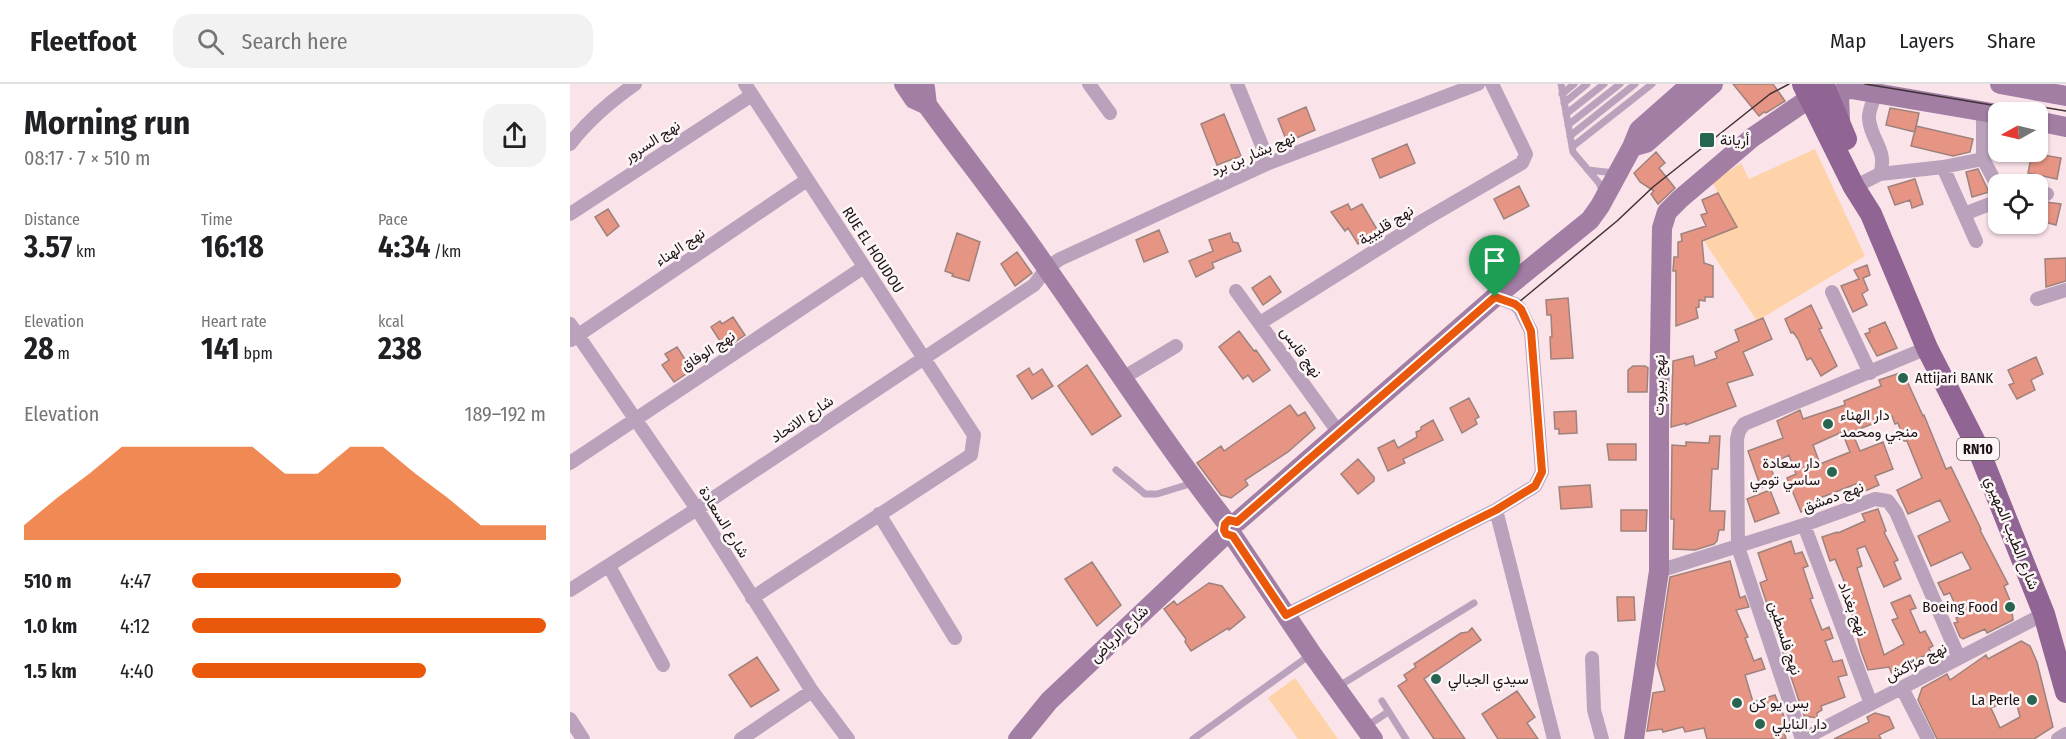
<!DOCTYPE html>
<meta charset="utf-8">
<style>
:root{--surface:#fff;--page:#f2f2f2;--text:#202124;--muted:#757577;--line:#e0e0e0;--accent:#ea580c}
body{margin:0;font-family:"Fira Sans Condensed",Vazirmatn,sans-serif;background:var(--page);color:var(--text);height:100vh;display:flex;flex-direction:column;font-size:22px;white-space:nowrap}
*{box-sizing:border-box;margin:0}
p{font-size:20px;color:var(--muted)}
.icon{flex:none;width:33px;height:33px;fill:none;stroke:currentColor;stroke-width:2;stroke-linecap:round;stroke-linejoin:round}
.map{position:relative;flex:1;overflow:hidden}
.sheet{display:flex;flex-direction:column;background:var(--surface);width:570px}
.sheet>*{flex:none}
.needle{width:39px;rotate:262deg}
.tools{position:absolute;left:1418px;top:18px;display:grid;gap:12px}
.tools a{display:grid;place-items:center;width:60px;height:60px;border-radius:12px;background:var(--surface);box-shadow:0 2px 4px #0004;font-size:30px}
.pin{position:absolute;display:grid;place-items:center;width:51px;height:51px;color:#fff;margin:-62px -26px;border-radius:50% 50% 50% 0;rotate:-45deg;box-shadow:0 0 6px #0007}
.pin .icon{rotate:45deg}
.round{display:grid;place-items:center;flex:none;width:63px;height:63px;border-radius:18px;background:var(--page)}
.head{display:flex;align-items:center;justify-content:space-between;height:102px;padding:0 24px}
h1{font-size:33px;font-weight:700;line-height:45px}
.metrics{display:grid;grid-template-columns:repeat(3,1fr);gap:9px;height:102px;padding:6px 24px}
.metrics div{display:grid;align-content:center}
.metrics b{font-size:30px;font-weight:700}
.metrics small{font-size:16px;font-weight:400}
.metrics p{font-size:16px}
.chart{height:168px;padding:12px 24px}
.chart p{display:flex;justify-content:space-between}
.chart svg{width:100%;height:108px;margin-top:6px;fill:var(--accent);opacity:.7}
ul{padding:0 24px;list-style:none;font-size:20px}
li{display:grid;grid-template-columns:96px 72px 1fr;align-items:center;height:45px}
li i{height:15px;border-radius:8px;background:var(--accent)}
header{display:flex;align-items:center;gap:36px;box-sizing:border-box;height:84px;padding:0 30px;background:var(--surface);border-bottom:2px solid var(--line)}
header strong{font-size:28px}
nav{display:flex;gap:33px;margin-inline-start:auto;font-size:21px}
.search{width:420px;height:54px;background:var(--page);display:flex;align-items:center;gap:15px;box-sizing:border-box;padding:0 21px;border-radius:18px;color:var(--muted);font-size:22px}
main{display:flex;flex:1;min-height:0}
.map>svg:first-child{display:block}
.green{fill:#fed3a9}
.building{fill:#e69484;stroke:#9e827c;stroke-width:1.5;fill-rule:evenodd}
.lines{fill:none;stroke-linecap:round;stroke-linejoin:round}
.lane{stroke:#baa2bc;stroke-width:7}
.street{stroke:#baa2bc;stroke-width:14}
.secondary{stroke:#a27ea4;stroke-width:20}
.primary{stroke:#906493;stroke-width:22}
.tram{stroke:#3e3235;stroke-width:1.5}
.route-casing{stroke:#fff;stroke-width:12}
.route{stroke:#ea580c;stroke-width:8}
.poi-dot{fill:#286550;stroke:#fcf6f7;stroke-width:2}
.labels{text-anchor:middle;stroke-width:5;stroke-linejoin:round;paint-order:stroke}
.shield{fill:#fcf6f7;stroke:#60575a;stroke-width:1.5}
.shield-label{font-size:14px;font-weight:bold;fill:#1d1316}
.poi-label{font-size:15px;fill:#1d1316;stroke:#fcf6f7;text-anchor:start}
.street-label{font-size:15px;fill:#1d1316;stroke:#fcf6f7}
</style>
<header>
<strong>Fleetfoot</strong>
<div class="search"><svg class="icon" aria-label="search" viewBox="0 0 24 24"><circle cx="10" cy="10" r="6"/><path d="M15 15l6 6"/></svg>Search here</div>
<nav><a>Map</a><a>Layers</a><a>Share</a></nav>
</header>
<main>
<section class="sheet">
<div class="head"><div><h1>Morning run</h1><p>08:17 · 7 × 510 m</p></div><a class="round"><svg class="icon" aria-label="share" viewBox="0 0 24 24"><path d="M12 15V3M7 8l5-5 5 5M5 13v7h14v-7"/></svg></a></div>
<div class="metrics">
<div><p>Distance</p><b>3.57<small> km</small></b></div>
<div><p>Time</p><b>16:18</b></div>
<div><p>Pace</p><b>4:34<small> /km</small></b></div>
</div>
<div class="metrics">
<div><p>Elevation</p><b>28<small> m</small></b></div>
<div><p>Heart rate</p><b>141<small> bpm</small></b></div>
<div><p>kcal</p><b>238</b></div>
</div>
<div class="chart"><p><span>Elevation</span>189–192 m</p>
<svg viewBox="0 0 160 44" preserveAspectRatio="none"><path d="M0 44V38L10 27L20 17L30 6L40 6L50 6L60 6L70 6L80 17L90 17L100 6L110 6L120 17L130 27L140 38L150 38L160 38V44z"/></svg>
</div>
<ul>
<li><b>510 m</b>4:47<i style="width:59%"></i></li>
<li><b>1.0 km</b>4:12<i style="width:100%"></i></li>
<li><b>1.5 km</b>4:40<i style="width:66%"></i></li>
</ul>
</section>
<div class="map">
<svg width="1496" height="655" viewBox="0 0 1496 655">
<rect width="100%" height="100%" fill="#fbe3ea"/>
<path class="green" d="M1245,65l50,107 -108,65 -53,-80 33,-14 -25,-45 29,-19 8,16z
M725,594l43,61h-40l-30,-41z"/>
<path class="building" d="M1163,0h40l12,17 -19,12 -2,-1 -5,4z
M736,23l9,23 -28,12 -9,-23z
M1320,24l29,5 -4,19 -29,-7z
M654,30l17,42 -24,9 -16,-41z
M1346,42l57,13 -3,13 -17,4 -42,-10z
M837,60l8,19 -35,15 -8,-19z
M1086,68l9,11 -6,5 16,20 -17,16 -7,-10 3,-3 -14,-9 -6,-9z
M1462,69l29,5 -4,21 -29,-6z
M1408,85l11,23 -17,5 -6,-25z
M1345,95l8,25 -11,4 -2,-8 -15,5 -7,-18z
M949,102l10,20 -25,13 -10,-20z
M1148,109l19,34 -35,14 2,22 9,3v31h-8v4l-6,-1v7l-3,1 2,10 -22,8v-55h-3l1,-14h4v-15l4,-1 -1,-7 25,-8 -5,-11 6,-2 -5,-13z
M1467,117l24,3 -5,21 -19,-5z
M778,120l3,6 11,-6 16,27 -20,13 -10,-16 -3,3 -14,-19z
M38,125l11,17 -12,10 -12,-19z
M589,146l9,22 -24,10 -8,-22z
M387,149l23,9 -11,39 -17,-5 1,-2 -8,-3z
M660,149l3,9 5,1 3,8 -29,12 2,5 -18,9 -7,-16 24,-10 -4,-11z
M447,168l15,21 -17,13 -14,-22z
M1496,174v23l-20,6 -1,-28z
M1297,181l3,10 -7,3 5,12 -6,4 5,11 -14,7 -12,-26 18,-7 -5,-9z
M700,192l11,16 -18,13 -11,-17z
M998,214l5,60 -22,1 -1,-22h2l-1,-22h-4l-1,-15z
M1241,221l11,23 -3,1 18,37 -16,10 -10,-18 -4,2 -9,-21 -5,-7 -2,1 -6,-14z
M163,233l12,18 -20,14 -14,-22 9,-6 2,3z
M1193,234l9,21 -29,13 10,23 -26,8 9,23 -50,19v-2l-15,4 2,-66 20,-5 2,10 22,-8 -2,-6 24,-11 -4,-11z
M1315,238l12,26 -20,8 -12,-22 5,-2 -1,-3z
M669,247l15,20 2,-1 14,20 -17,12 -5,-7 -5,4 -24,-32z
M107,263l15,23 -18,12 -12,-17 7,-5 -4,-6z
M1466,273l7,17 -12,6 4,10 -18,9 -8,-14 5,-2 -6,-13z
M517,281l34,51 -29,19 -34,-49z
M1063,282h12l3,2 -1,24h-19v-22z
M459,284l4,7 9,-6 11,17 -21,13 -15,-23z
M1333,288l20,44 1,-1 22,54 5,-2 30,62 -1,1 28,54 -4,2 7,17 2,17 -26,13 -2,-4 -22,10 -3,-2 -6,-14 4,-1 -2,-4 4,-2 -10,-23 -6,2 -6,-12 33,-14 -9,-17 -31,14 -13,-30 32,-15 -10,-21 -32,14 -11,-24 25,-12 -15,-37h-3l-6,-18 -3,1 -3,-8 -40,16 8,19 23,-9 10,27 -18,7 4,9 -14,6 -4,-9 -41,16 2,5 -21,9 -14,-34 9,-4 -7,-19 -20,10 7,15 -15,8 -13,-37 35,-13 -6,-17 23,-11 3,9 42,-14 -1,-4 37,-15 -2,-6zM1272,348l8,20 -30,12 -7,-19z
M899,314l10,19 -4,2 2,5 -15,9 -12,-25z
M720,321l8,11 7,-4 10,16 -27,24 -43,28 3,5 -17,13 -10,-3 -24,-32 24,-17 3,5z
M1006,327l1,22 -18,1v-5h-4l-1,-17z
M863,336l10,20 -40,19 2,4 -17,8 -10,-23 16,-8 4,8 19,-11 -1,-5 5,-2v-3z
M1140,352h10l-2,33h-6l-2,42h15l-1,19h-5l-2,11 -3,3 -19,6 -22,-1 1,-30h-3l1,-74 14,1v-4l23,1z
M1037,360h29v16h-27z
M788,375l16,18v4l-16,13 -17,-20z
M1020,401l2,22 -31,2 -2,-22z
M1200,406l9,23 -24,9 -8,-23z
M1308,425l8,22 -2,1 14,28 -4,2 7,17 -17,8 -19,-41 -8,3 5,17 -5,2 27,87 20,-11 -12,-24 6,-2 -7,-15 19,-8 6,13 -6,2 10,23 5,-2 8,15 -4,2 2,5 -21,9 2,3 -20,9 -3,-7 -21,3 -7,-19 -12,-47 4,-1 -18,-44 -5,2 -8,-24 15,-5 1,1 27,-12 -3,-7z
M1051,426h26l-1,21h-25z
M1221,457l4,13 7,-2 6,14 -5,2 10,30 -3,1 12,31 7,-3 4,11 -8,3 8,21 9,-2 5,15 -9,2 7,20 -24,9 1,4 -5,3v5l-13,-2 -44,-133 7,-3 -9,-27z
M1160,477l10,37 5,-2 4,11 -13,3 12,27 -3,1 9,23 7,-3 4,11 -20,6 8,27 22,-7 11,26 -4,2 4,16h-79l-3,-11 -19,4 -2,-5 -20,5 -1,-3 -15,2 6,-38 12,-2 -8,-27 13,-87z
M522,478l29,43 -24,21 -32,-47z
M639,499l13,3 23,31 -16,13 -1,-2 -37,23 -6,-9 1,-3 -22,-30 10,-8 3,4z
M1047,513h17l1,23 -17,1z
M902,544l9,12 -57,39 41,60h-31l-36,-53 9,-6 -3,-5 12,-8 -2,-3 47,-31 7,-1z
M1451,557l9,5 7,16 16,65 -19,12h-97l-19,-39 4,-12 25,-14 3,6 36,-25 2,4zM1445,613l5,20 -20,11 -9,-20z
M187,573l22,33 -28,17 -22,-32z
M947,607l18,26 -8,6 11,16h-40l-16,-25z
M1305,629l14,4 5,11 -15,7 2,4h-47l35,-17 -2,-5z"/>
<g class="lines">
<path class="lane" d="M991,0l12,68 26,31 4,10
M992,10l12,-10
M994,19l23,-19
M996,30l38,-30
M998,41l52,-41
M1000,52l65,-52
M1002,63l80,-63
M1018,86l27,3
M546,386l29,24h12l36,-11
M769,602l135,-83
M812,617l24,38
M797,642l21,-14
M623,655l117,-84"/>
<path class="street" d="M175,0l229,351 -3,20 -219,143
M519,0l21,29
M667,0l32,79
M0,60c18,-24 41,-43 65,-60
M1373,83l33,74
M1310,90l63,-7 40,-8
M1284,103l26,-13c8,-24 -9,-33 -11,-55 -1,-8 5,-19 7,-27
M1467,108l10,2
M0,130l182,-119
M1394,130l31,-12 3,-4v-11l-15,-28v-48
M666,207l103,142
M1262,208l38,81
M1467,215l29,-9
M690,239l164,-103 98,-57 4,-9 -34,-70
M0,240l127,185 115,182 36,48
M1,256l236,-160
M551,295l55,-33
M0,379l294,-196
M926,426l58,229
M309,430l76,124
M1234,441l67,179
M39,482l54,99
M1089,487l145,-46 71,-26 13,2 8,11 63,146
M0,506l127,-81 337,-224 13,-17 13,-9 209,-96 209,-79
M716,531l210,-105 39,-24 7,-14 -11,-141 -11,-22 -5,-5 -20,-7
M1022,574l2,52 8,29
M1332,604l26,51
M0,635l13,20
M171,655l71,-48
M1232,655l-64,-192 -1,-108 2,-8 5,-7 183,-76
M1233,655l241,-125
M1488,655l8,-5"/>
<path class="secondary" d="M334,0l10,15 13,6
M352,0l3,4 2,17c40,55 83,109 121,165 59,84 115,171 178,252
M1430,0l66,12
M1270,36l-1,-24 5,-6 7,-1 147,25
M1467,37l29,6
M1062,63l14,-4 67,-59
M667,438l258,-225 95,-77 10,-14 32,-59 7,-17 52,-46
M663,452l79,118 61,85
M448,655l31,-38 177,-167
M1064,655l25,-168v-164l3,-179 5,-16 13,-13 73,-62 57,-39"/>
<path class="primary" d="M1233,0l51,103 17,27 56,134 50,98 67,168 22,78
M1253,0l23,55"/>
<path class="tram" d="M1295,0l169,28
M1455,20l41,7
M949,218l98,-81 36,-34 117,-93 19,-10"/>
</g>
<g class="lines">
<g class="route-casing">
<path id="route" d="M925,213l20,7 6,5 10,22 11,141 -7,14 -39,24 -210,105 -53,-79 -7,-2 -2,-4 1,-6 4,-4 8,2z"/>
</g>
<use href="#route" class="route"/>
</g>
<g class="poi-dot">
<rect x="1129" y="48" width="16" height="16" rx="3"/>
<circle cx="1333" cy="294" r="6"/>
<circle cx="1258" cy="340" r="6"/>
<circle cx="1262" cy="388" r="6"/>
<circle cx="1440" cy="523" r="6"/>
<circle cx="866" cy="595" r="6"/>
<circle cx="1462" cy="616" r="6"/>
<circle cx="1167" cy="619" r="6"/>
<circle cx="1190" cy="640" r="6"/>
</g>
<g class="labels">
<rect class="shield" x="1387" y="354" width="42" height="22" rx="4.5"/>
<g class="shield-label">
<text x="1408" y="370">RN10</text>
</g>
<g class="poi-label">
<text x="1150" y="61">أريانة</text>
<text x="1345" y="299">Attijari BANK</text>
<text x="1270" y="336">دار الهناء<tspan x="1270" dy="17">منجي ومحمد</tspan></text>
<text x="1250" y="384" text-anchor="end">دار سعادة<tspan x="1250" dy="17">ساسي تومي</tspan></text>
<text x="1428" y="528" text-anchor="end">Boeing Food</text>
<text x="878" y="600">سيدي الجبالي</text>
<text x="1450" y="621" text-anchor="end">La Perle</text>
<text x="1179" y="624">يس يو كن</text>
<text x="1202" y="645">دار النايلي</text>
</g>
<g class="street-label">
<text transform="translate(82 57) rotate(-33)" y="5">نهج السرور</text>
<text transform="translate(683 70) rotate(-23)" y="5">نهج بشار بن برد</text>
<text transform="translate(816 141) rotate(-32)" y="5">نهج قليبية</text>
<text transform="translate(110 163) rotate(-34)" y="5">نهج الهناء</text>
<text transform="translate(303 166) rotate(57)" y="5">RUE EL HOUDOU</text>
<text transform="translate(138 267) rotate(-33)" y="5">نهج الوفاق</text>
<text transform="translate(731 268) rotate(54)" y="5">نهج قابس</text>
<text transform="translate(1089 301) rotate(-89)" y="5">نهج بيروت</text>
<text transform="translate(232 335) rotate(-34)" y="5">شارع الاتحاد</text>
<text transform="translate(1263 413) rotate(-20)" y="5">نهج دمشق</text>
<text transform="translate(154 438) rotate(58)" y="5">شارع السعادة</text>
<text transform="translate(1442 449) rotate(68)" y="5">شارع الطيب المهيري</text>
<text transform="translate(1283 525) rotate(69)" y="5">نهج بغداد</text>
<text transform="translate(549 550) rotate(-44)" y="5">شارع الرياض</text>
<text transform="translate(1215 554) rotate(72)" y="5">نهج فلسطين</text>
<text transform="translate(1346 578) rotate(-27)" y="5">نهج مرّاكش</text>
</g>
</g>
</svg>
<div class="tools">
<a><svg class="needle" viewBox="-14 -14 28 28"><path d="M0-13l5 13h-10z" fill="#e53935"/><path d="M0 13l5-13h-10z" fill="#757577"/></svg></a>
<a><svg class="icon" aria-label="locate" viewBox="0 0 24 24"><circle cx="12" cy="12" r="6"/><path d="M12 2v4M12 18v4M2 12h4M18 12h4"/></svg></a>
</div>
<div class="pin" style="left:925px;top:213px;background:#1e9e55"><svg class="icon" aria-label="arrive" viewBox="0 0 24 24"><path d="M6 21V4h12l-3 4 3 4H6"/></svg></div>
</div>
</main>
